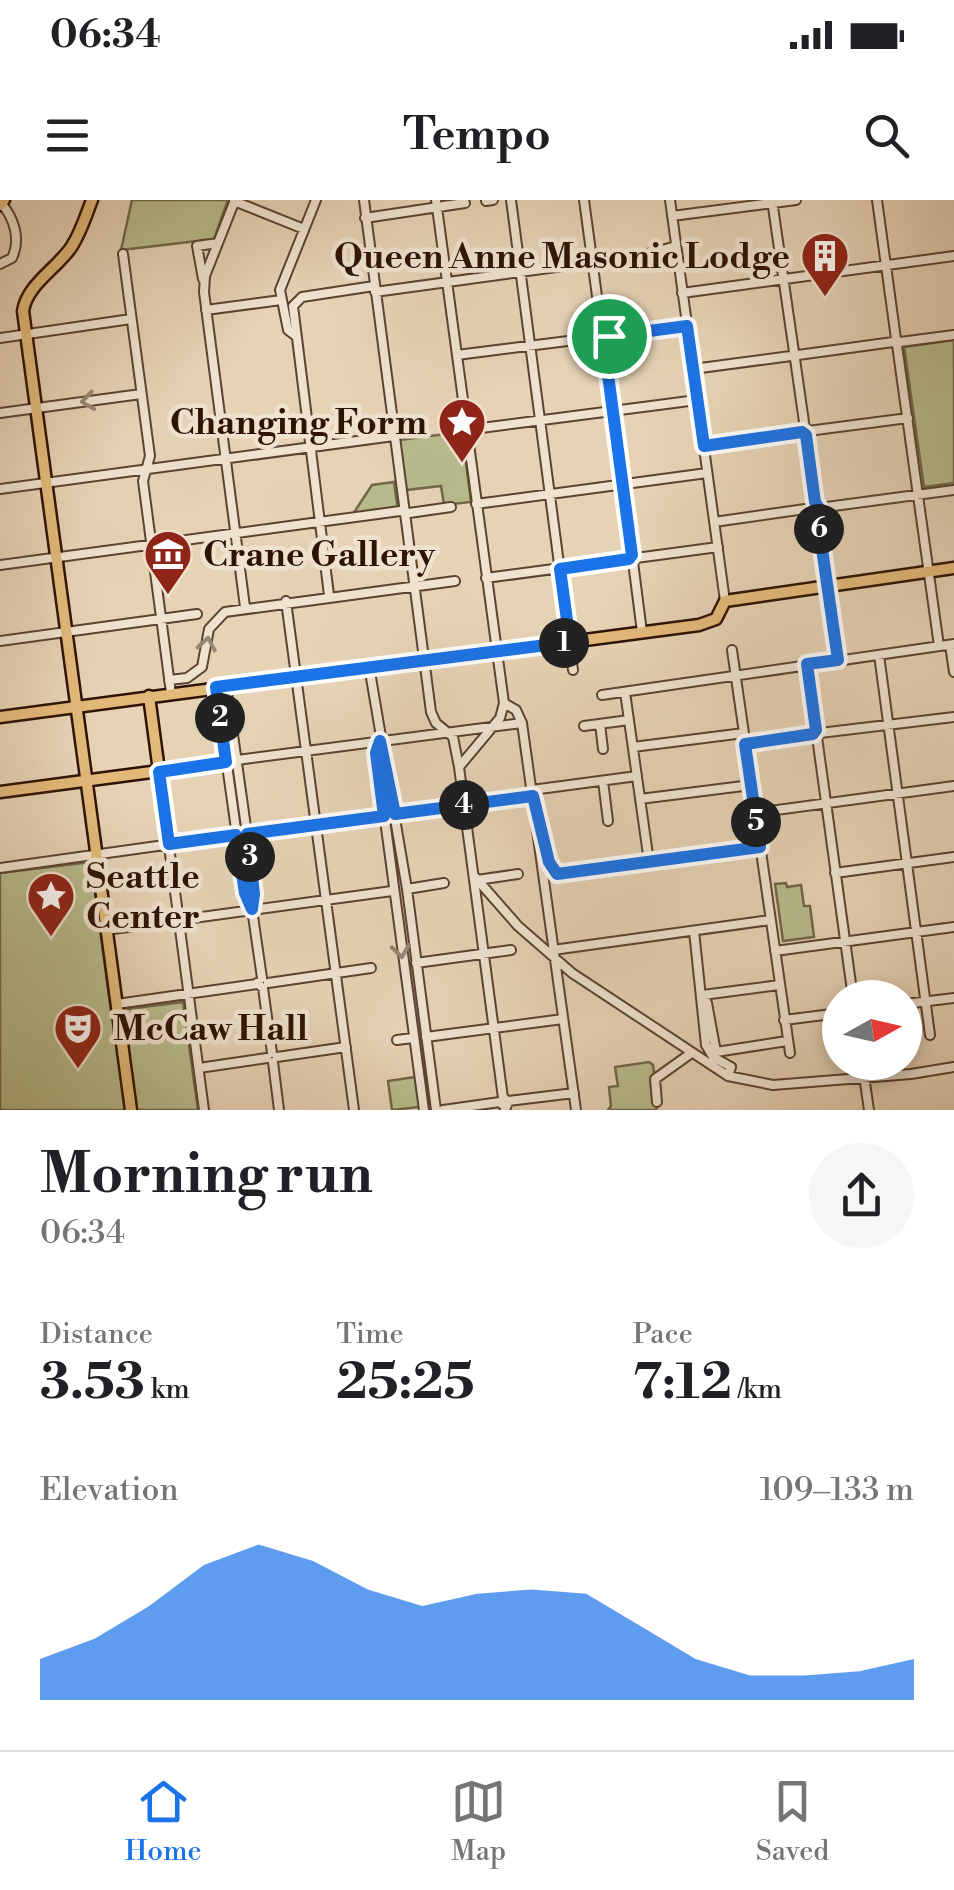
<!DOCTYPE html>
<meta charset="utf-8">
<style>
:root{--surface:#fff;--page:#f6f6f6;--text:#202124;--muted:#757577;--line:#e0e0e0;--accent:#1a73e8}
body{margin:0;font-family:"Libre Bodoni",serif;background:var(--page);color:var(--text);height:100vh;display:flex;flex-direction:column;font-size:38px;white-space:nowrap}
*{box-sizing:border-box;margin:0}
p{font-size:32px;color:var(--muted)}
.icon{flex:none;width:55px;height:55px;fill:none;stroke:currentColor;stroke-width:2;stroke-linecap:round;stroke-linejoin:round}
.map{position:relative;height:910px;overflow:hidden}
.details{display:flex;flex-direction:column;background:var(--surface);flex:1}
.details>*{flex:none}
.needle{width:65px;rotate:82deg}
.fabs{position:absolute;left:822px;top:780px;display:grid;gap:20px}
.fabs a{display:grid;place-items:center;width:100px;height:100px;border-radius:50%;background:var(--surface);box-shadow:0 5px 15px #0003;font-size:50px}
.pin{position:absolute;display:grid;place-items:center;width:85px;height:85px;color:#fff;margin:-42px;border:5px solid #fff;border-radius:50%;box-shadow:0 2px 10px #0007}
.km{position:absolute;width:50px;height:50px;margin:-25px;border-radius:50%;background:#222;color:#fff;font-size:28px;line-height:50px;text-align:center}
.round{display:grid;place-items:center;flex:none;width:105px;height:105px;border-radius:52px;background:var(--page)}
.overview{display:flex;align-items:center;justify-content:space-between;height:170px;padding:0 40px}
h1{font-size:55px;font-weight:700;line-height:75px}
.metrics{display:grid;grid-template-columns:repeat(3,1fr);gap:15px;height:170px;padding:10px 40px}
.metrics div{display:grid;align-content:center}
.metrics b{font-size:50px;font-weight:700}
.metrics small{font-size:28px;font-weight:400}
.metrics p{font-size:28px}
.chart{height:280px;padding:20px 40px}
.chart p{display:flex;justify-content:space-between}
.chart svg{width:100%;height:180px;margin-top:10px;fill:var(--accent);opacity:.7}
.status{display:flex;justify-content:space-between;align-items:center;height:70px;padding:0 50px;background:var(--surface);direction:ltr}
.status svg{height:28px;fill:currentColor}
header{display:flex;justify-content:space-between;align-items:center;height:130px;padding:0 40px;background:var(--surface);font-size:45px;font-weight:700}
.tab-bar{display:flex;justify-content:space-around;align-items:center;height:140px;border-top:2px solid var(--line);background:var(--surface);font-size:28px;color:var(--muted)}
.tab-bar a{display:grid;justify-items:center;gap:5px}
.tab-bar .active{color:var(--accent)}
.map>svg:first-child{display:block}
.green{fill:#b7bb8c;stroke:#726748;stroke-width:2.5}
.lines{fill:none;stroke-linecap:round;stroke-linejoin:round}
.minor-casing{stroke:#5c4330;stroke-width:12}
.major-casing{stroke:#2e1304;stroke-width:15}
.minor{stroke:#efe2cf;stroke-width:8}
.major{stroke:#e3b97a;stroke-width:10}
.oneway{stroke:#988574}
.route-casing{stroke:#fff;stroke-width:20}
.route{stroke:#1a73e8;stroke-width:12}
.labels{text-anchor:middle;stroke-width:9;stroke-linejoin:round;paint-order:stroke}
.poi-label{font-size:35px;font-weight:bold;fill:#2e1304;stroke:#efe2cf;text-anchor:start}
</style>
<div class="status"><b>06:34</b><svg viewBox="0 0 49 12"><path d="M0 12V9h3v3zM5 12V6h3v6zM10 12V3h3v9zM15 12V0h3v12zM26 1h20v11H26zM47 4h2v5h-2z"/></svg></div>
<header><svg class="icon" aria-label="menu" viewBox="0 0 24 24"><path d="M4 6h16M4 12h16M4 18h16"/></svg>Tempo<svg class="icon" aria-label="search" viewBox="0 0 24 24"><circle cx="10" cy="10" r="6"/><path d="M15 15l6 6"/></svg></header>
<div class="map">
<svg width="954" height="910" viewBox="0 0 954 910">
<rect width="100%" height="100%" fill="#e6d2b5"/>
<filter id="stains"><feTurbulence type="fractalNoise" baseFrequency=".002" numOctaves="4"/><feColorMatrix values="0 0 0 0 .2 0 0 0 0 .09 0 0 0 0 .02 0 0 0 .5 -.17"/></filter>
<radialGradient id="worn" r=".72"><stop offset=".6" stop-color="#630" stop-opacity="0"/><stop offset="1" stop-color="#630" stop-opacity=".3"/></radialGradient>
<path class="green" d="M132,0h96l-14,39 -93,11z
M954,140v143l-30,4 -20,-140z
M462,232l9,70 -27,3 -3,-19 -35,4 -7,-50z
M394,282l4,28 -47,7 21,-32z
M91,662l20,149 72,-9 15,108h-198v-237z
M786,683l1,4 14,-2 3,21h6l4,31 -31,4 -8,-57z
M415,765l18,145h-6l-22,-142z
M649,862l4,3 5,40 -2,5h-48l3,-4 -2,-19 9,-1 -3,-19z
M415,877l4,30 -27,3 -4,-29z"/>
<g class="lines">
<g class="minor-casing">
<path id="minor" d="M235,0l-30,76 -1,16 41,315
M364,0l67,512 5,11 17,14 6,30
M436,0l68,503 -4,15 -41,49 44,331
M511,0l62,470
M584,0l48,355
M670,0l55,401
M772,0l22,152
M877,0l19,139
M234,1l70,28
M486,1l7,-1
M672,16l124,-16
M365,18l100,-15 -22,3
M123,54l27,202 -7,25 28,212
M0,64l12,-6c9,-19 2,-40 -11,-55
M203,79l-6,-33 21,-3
M375,92l269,-37 32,-9
M682,93l272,-37
M206,110l75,-10
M296,136l-8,-6 -8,-40 36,-90
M0,138l131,-19
M900,142l54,-7
M897,145l42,301
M457,155l230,-29
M798,155l95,-13
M795,159l10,70
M693,169l98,-13
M0,213l141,-19
M466,230l231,-30
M808,231l100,-13
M806,235l10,70
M704,245l98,-13
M0,289l394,-53
M476,304l231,-31
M819,308l135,-18
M816,311l22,149
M714,322l98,-14
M636,358l82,-11
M633,362l9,70
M0,365l400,-54 9,2 42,-6
M486,378l143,-19
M329,395l-36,-289 9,-9 72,-11
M286,401l68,509
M0,441l197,-27
M950,445l4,27
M732,450l58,403
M879,455l51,380
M807,465l9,65
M369,466l38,223 29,221
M169,480l18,-2 15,-11 7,-38 16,-17 230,-31
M226,485l21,149 7,60 -2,15 10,69
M216,487l29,206 7,16
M625,492l24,170
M602,495l352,-51
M504,503l12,7 6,13 54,387
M600,524l3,25
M584,526l45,-6
M820,533l134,-16
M817,537l36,261
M380,541l-4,12 48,357
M745,544l68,-10
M633,547l111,-14
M237,560l285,-37
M603,581l5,40
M532,590l105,-14
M640,599l111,-14
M755,613l199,-27
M395,614l138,-18
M540,623l9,39 8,12 203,-27
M247,634l136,-19
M0,668l236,-33
M835,673l119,-16
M475,677l43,49 54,47 156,103 45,9 138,-11 43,-7
M477,680l41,-6
M407,689l37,-6
M106,730l286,-39
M694,731l12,114 7,12 18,10 -3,9
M553,750l217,-30
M775,751l179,-24
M416,763l95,-13
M257,783l6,5 9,65
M268,783l103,-15
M703,795l4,8 9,49 71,-11
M703,795l76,-10
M117,804l140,-20
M905,804l49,-6
M784,820l56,-7
M426,837l137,-18
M397,840l16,-2
M277,857l69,-10
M273,862l6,48
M862,862l7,48
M199,868l68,-10
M508,901l66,-8
M657,902l-2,-23 35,-25
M504,906l-4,-4 4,-4 4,4 -3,8
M204,910l-45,-339 67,-9
M443,910l57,-8"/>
</g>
<g class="major-casing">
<path id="major" d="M92,0c-6,15 -11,32 -20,46 -14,22 -45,38 -49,65l108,799
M0,5l4,-5
M0,517l699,-92 17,-6 9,-18 229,-33
M0,592l159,-21 -10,-75"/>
</g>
<use href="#minor" class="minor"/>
<use href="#major" class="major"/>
</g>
<defs><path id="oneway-chevron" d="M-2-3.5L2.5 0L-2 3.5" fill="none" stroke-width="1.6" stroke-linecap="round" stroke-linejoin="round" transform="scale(2.5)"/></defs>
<g class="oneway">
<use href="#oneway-chevron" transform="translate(88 201) rotate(172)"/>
<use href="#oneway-chevron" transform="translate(207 444) rotate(-80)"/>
<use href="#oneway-chevron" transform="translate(401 751) rotate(82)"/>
</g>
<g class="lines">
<g class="route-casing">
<path id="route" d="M687,126l17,120 98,-14 4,3 9,67 4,6 -2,6 21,146 -31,4 9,66 -3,4 -68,10 15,103 -203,27 -8,-12 -16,-66 -138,18 -15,-73 -4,12 8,63 -137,18 7,60 -2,15 -7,-16 -9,-58 -67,9 -10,-72 67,-10 -10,-75 354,-45 -10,-73 69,-10 3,-4 -29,-218z"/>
</g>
<use href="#route" class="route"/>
</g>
<defs>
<g id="building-pin" transform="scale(2.5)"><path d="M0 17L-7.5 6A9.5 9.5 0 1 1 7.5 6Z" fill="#8f2418" stroke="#efe2cf"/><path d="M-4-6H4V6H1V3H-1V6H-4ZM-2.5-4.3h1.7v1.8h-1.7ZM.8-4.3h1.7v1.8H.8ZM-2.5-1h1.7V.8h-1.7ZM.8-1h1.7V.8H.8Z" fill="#fff"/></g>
<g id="sight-pin" transform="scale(2.5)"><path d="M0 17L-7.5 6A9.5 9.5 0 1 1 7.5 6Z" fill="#8f2418" stroke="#efe2cf"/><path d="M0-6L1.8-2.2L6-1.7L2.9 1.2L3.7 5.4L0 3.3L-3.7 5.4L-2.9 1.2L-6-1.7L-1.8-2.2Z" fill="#fff"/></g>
<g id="museum-pin" transform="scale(2.5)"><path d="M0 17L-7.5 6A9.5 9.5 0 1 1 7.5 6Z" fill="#8f2418" stroke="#efe2cf"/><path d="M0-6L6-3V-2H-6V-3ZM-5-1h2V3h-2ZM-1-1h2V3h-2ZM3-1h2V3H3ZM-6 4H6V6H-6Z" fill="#fff"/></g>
<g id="theatre-pin" transform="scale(2.5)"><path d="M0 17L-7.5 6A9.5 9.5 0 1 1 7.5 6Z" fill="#8f2418" stroke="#efe2cf"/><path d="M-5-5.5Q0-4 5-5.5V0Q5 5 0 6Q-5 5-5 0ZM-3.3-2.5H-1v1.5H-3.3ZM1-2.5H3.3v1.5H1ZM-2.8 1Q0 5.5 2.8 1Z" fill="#fff"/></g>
</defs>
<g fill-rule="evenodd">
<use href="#building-pin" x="825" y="56"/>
<use href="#sight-pin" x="462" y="222"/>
<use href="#museum-pin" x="168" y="354"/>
<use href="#sight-pin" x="51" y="696"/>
<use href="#theatre-pin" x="78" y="828"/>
</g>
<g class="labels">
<g class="poi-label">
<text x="790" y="68" text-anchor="end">Queen Anne Masonic Lodge</text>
<text x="427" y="234" text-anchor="end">Changing Form</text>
<text x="203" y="366">Crane Gallery</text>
<text x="86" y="688">Seattle<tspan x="86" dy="40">Center</tspan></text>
<text x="113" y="840">McCaw Hall</text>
</g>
</g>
<rect width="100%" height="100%" filter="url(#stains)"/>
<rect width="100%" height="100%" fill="url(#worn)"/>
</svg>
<div class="fabs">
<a><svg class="needle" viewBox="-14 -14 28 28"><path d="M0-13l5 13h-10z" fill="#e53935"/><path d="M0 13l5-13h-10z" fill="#757577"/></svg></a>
</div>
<div class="pin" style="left:609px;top:136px;background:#1e9e55"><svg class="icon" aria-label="arrive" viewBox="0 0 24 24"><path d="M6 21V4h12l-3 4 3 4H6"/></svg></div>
<b class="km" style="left:564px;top:443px">1</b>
<b class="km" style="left:220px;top:518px">2</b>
<b class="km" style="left:250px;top:657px">3</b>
<b class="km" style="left:464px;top:605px">4</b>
<b class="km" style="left:756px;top:622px">5</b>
<b class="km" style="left:819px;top:329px">6</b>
</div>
<section class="details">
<div class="overview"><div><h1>Morning run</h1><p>06:34</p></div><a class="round"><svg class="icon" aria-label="share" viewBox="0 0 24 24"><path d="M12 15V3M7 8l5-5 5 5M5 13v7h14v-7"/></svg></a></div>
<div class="metrics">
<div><p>Distance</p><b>3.53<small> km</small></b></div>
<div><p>Time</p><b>25:25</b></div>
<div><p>Pace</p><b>7:12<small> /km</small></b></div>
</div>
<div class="chart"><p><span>Elevation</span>109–133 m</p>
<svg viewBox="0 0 160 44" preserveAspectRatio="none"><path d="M0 44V34L10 29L20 21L30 11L40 6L50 10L60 17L70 21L80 18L90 17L100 18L110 26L120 34L130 38L140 38L150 37L160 34V44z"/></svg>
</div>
</section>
<nav class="tab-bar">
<a class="active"><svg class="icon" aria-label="home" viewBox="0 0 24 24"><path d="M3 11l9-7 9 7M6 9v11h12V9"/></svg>Home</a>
<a><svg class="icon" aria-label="map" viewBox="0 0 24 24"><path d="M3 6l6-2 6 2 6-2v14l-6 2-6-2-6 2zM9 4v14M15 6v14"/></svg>Map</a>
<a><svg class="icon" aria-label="saved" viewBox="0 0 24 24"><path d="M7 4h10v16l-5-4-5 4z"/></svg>Saved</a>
</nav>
